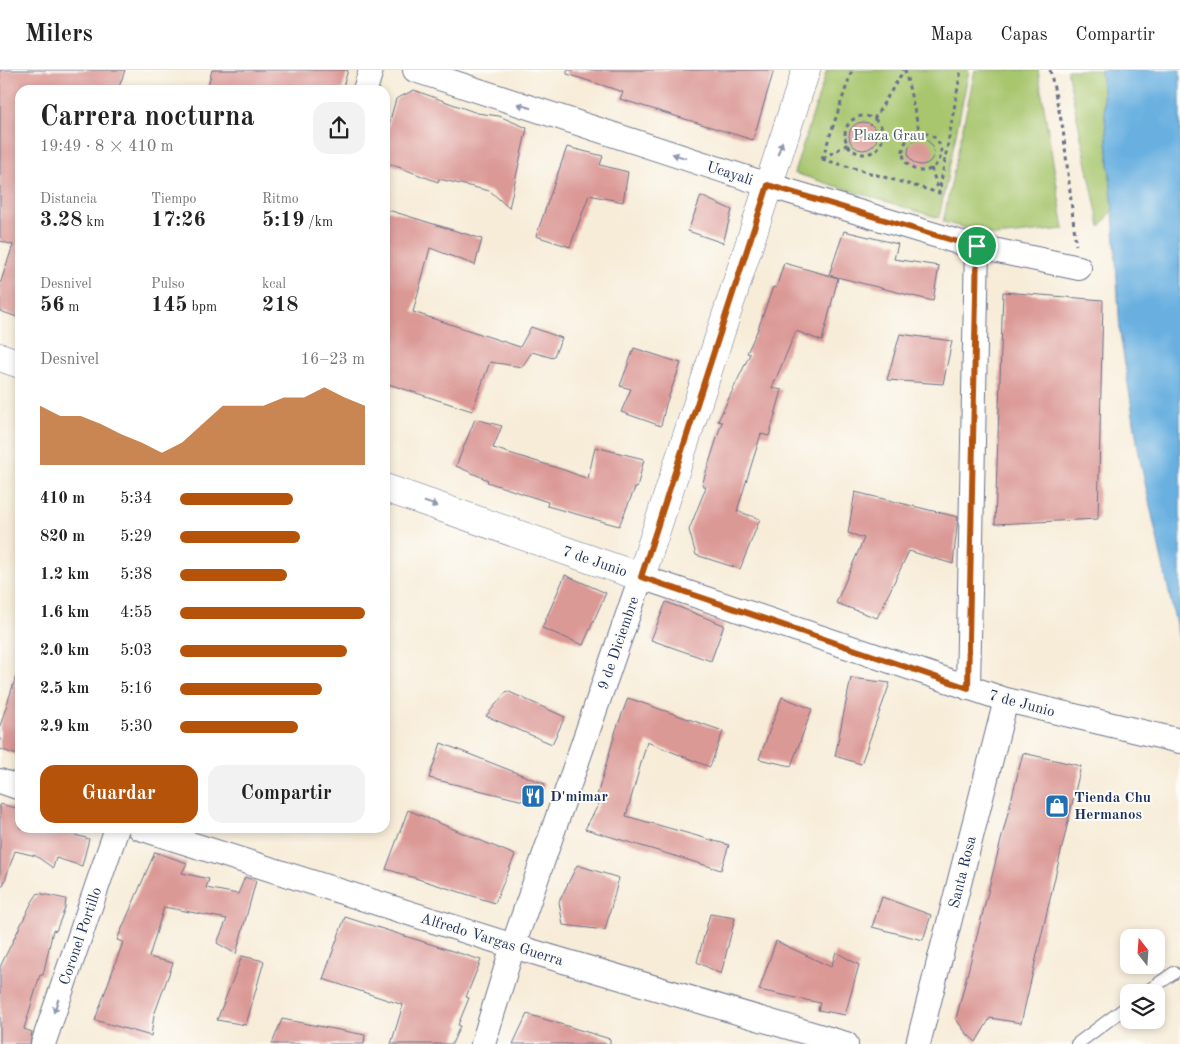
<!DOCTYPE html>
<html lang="es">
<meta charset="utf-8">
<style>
:root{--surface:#fff;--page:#f2f2f2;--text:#222;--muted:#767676;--line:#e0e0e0;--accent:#b45309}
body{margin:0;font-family:"Old Standard TT",serif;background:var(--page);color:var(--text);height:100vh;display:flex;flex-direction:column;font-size:19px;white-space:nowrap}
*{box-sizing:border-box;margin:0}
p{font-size:16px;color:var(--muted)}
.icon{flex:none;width:28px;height:28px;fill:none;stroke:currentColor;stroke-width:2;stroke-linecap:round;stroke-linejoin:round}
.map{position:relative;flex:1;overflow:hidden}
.panel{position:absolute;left:15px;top:15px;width:375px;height:748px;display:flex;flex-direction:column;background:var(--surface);border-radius:15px;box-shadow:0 2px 8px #0003}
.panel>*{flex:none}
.needle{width:32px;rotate:343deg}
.buttons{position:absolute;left:1120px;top:859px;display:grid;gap:10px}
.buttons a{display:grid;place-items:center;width:45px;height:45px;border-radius:10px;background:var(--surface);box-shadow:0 2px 8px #0003;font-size:25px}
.pin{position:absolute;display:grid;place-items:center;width:42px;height:42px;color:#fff;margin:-21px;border:2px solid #fff;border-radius:50%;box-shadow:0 1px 5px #0007}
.round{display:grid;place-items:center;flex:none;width:52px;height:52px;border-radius:15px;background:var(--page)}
.head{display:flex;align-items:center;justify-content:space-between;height:85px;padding:0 25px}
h1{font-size:28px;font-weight:800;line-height:38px}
.figures{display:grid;grid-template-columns:repeat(3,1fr);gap:8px;height:85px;padding:5px 25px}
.figures div{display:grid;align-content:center}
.figures b{font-size:21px;font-weight:800}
.figures small{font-size:14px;font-weight:400}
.figures p{font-size:14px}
.chart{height:140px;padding:10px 25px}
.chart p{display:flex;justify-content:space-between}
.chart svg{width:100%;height:90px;margin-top:5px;fill:var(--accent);opacity:.7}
.action{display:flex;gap:10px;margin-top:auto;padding:10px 25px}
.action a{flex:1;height:58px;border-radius:15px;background:var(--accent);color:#fff;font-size:20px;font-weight:800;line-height:58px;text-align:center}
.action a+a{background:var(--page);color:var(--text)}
ul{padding:0 25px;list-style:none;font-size:16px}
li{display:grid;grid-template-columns:80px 60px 1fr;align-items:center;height:38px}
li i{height:12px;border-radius:6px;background:var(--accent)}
header{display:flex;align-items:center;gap:30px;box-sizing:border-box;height:70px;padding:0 25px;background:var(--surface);border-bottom:1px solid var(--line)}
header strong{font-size:24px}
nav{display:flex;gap:28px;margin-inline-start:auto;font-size:18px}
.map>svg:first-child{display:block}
.green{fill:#a8c66e;stroke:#627a66}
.water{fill:#69b0e0;stroke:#42709f}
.building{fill:#db9996}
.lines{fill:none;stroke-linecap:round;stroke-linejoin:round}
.lane-casing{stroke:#687189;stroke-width:14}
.street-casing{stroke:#687189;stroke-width:26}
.secondary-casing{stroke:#687189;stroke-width:29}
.path{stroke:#687189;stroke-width:3;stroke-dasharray:4 4;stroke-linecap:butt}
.lane{stroke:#fff;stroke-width:12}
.street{stroke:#fff;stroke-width:24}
.secondary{stroke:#fff;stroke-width:28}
.oneway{fill:#8d97ae}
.route-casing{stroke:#fff;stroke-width:10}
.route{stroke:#b45309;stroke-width:6}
.labels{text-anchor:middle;stroke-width:4;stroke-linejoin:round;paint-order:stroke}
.park-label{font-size:15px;fill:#455c63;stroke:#fdfcf7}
.street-label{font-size:15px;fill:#1b2f5e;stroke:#fdfcf7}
.poi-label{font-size:15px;font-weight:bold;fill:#1b2f5e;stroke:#fdfcf7;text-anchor:start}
</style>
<header>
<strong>Milers</strong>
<nav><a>Mapa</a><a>Capas</a><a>Compartir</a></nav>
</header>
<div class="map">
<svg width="1180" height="974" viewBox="0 0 1180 974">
<rect width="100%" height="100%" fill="#fdfcf7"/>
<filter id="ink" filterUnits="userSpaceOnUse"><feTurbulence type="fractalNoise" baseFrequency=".02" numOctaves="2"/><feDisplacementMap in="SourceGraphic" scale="10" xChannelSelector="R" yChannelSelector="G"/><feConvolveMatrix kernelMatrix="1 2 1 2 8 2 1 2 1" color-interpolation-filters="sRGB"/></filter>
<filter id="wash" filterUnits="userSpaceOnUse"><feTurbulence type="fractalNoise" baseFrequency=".0096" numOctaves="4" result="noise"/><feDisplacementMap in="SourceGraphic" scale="20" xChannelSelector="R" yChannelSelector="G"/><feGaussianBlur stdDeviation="1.12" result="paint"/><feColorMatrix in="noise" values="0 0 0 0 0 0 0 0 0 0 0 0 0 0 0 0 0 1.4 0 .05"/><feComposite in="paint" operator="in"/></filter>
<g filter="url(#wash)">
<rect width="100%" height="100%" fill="#f7ecd8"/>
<path class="green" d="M827,0h142l-30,148 -145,-45z
M975,0h63l26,159 -68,7 -53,-14z
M1067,0h34l12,140 -13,17z"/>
<path class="water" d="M1101,0h79v573l-40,-183 -20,-127 -7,-123z"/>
<g id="blocks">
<path class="building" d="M0,0h125l-7,20h-98v228l-20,-7v-27l13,-39 -13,-4z
M212,0h136l-6,20h-135z
M567,0h207l-21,70 -133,-41 3,-7 -56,-18z
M414,20l63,23 22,3 28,12 -18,80 -19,-17 -51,-12 -1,3 -53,-20v-24l11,-39z
M849 66a14 14 0 1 1 28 0a14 14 0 1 1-28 0Z
M908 82a13 13 0 1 1 26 0a13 13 0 1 1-26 0Z
M567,77l36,9 -3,9 28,7 -5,30 -34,-7 -19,52 -34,-11z
M701,126l31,14 -9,33 -35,-12z
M385,139l97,30 -7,26 -45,-17 -17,64 107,35 11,-20 31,11 -9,20 -21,-6 -10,15 -32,-5 -18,49 -87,-28z
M844,161l54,13 -4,15 45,7 -6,35 -104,-26z
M784,193l54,15 -16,63 -26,-10 -24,57 10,2 -13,46 -8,-2 -24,77 23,8 -20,50 -44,-14 -7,-25 17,-43 -4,-2 20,-63 -4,-1 32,-67 -3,-1 11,-24 15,-42 3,1z
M1003,222l100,8 -5,219 -103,5z
M900,264l52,7 -9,43 -56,-4z
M634,278l47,15 -15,41 -5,22 -40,-14 10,-23 -11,-3z
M475,349l27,7 -9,22 71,22 24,9 7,-32 49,12 -7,29h-2l-16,38 -72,-20 1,-4 -61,-20 1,-2 -32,-14z
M855,422l103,25 -5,47 -44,-13 -32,67 -41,-15 28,-65 -16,-5z
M565,505l41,18 -23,52 -41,-17z
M666,532l58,23 -13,36 -60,-21z
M16,606h4v80l-20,-7v-23z
M851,608l39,5 -29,81 -26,-8z
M507,621l58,26 -13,27 -66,-28z
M782,627l30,12 -21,57 -32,-7z
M628,628l95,33 -13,36 -63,-25 -21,74 103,29 -8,25 -136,-41 16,-29 -5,-1 20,-69z
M441,673l104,41 -9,20 -107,-26z
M1023,683l58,13 -60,257 -31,-5 -14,24 -10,-9 -10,-14z
M0,734l20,5v19h33l36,11 -7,27 -26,-8 -3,10 -17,-12 -21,-5 -12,35h-3z
M408,740l107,45 -20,48 -109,-34z
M155,782l32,11 -5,10 27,6 -3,9 32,6 7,-17 11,4 -20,73 -19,-11 10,-24 -63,-12 -15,50 24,6 -19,52 -3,21 -56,-16 28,-78 -6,-2z
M577,795l42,13 -14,52 -42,-5 -4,-23z
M38,823l28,6 -1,9 -9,23 -3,-1 -10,45h-3l-16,54 8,3 -2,12h-30v-77l32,-65z
M882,827l49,18 -8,25 -51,-13z
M710,844l25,4 -14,56 -24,-12z
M345,847l136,43 -15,37 3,1 -11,27 2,1 -8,18h-61l12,-39 -80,-26z
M776,871l55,26 5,-15 23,13 -14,50 -27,-5 2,-7 -61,-13z
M242,886l22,5 -18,64 -29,-5z
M527,944l83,25v5h-97z
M282,949l83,16 -1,9h-92z"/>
</g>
</g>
<g filter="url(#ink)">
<use href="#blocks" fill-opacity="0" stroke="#687189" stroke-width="1"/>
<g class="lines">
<g class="lane-casing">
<path id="lane" d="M1146,922l28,-19
M1077,974l52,-39"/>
</g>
<g class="street-casing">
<path id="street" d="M415,0l353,115 197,59 114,24
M365,20l6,-20
M968,618l9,-442
M0,711l20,7
M140,758l373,118 333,98
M43,974l74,-216
M483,974l30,-98 128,-369 365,123 174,41
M918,974l88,-344"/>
</g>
<g class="secondary-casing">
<path id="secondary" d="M0,287l20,7
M385,418l256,89 165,-507"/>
</g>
<path class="path" d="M905,0l15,64
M1050,0l13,59 13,116
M845 65a19 19 0 1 1 38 0a19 19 0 1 1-38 0Z
M874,49l30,-49
M903 82a19 19 0 1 1 38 0a19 19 0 1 1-38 0Z
M823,88l25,-14
M822,89l117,34 22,-123
M822,89l30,-89
M931,98l8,23"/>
<use href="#lane" class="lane"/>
<use href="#street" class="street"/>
<use href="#secondary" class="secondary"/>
</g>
<defs><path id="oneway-solid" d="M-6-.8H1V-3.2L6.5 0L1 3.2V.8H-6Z" transform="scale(1.25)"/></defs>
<g class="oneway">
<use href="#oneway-solid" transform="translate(524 36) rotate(-162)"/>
<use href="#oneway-solid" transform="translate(780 78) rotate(-71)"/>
<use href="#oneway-solid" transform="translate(679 86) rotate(-162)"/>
<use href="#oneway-solid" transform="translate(431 434) rotate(19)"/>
<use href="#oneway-solid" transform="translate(56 936) rotate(109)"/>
</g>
</g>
<g class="lines" filter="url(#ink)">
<g class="route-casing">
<path id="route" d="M768,115l197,59 12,2 -9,442 -327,-111z"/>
</g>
<use href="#route" class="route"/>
</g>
<defs>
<g id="restaurant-square" transform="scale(1.25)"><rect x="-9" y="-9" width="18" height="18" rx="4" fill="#1f6fb2" stroke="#fdfcf7"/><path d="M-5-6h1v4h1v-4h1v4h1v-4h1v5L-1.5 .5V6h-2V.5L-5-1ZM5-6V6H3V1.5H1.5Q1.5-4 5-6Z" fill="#fff"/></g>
<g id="shop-square" transform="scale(1.25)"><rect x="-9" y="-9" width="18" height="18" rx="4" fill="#1f6fb2" stroke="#fdfcf7"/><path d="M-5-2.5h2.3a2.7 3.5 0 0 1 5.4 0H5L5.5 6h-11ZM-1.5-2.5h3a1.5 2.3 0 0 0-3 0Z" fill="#fff"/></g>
</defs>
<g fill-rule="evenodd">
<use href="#restaurant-square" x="533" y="726"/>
<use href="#shop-square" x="1057" y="736"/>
</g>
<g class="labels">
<g class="park-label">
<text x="889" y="70">Plaza Grau</text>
</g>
<g class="street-label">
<text transform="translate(730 103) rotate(18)" y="5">Ucayali</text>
<text transform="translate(595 491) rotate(19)" y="5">7 de Junio</text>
<text transform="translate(618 573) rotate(-71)" y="5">9 de Diciembre</text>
<text transform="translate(1022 633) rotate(15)" y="5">7 de Junio</text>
<text transform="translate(962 802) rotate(-76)" y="5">Santa Rosa</text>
<text transform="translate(80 866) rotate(-71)" y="5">Coronel Portillo</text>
<text transform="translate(492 869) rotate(17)" y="5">Alfredo Vargas Guerra</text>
</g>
<g class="poi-label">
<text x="550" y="731">D'mimar</text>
<text x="1074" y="732">Tienda Chu<tspan x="1074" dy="17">Hermanos</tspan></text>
</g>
</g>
</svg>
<div class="buttons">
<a><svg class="needle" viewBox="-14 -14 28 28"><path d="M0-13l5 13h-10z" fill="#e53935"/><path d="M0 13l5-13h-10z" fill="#767676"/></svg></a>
<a><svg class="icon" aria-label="layers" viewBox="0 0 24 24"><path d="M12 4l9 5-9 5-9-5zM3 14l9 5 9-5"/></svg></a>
</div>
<div class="pin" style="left:977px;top:176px;background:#1e9e55"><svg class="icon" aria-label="arrive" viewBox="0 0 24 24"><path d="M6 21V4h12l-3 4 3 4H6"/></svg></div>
<section class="panel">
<div class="head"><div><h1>Carrera nocturna</h1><p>19:49 · 8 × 410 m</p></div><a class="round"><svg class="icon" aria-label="share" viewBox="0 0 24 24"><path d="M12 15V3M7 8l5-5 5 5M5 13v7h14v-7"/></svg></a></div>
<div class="figures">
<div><p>Distancia</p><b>3.28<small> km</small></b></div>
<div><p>Tiempo</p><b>17:26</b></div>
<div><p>Ritmo</p><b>5:19<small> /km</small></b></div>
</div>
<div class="figures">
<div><p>Desnivel</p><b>56<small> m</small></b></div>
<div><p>Pulso</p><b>145<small> bpm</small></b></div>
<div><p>kcal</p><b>218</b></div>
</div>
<div class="chart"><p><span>Desnivel</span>16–23 m</p>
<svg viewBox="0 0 160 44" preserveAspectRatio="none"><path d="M0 44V15L10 20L20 20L30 24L40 29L50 33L60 38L70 33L80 24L90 15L100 15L110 15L120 11L130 11L140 6L150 11L160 15V44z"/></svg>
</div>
<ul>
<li><b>410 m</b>5:34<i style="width:61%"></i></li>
<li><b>820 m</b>5:29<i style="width:65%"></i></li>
<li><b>1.2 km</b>5:38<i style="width:58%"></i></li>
<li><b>1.6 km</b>4:55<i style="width:100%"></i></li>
<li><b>2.0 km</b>5:03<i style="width:90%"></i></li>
<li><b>2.5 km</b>5:16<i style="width:77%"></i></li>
<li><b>2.9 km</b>5:30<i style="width:64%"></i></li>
</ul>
<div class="action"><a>Guardar</a><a>Compartir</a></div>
</section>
</div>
